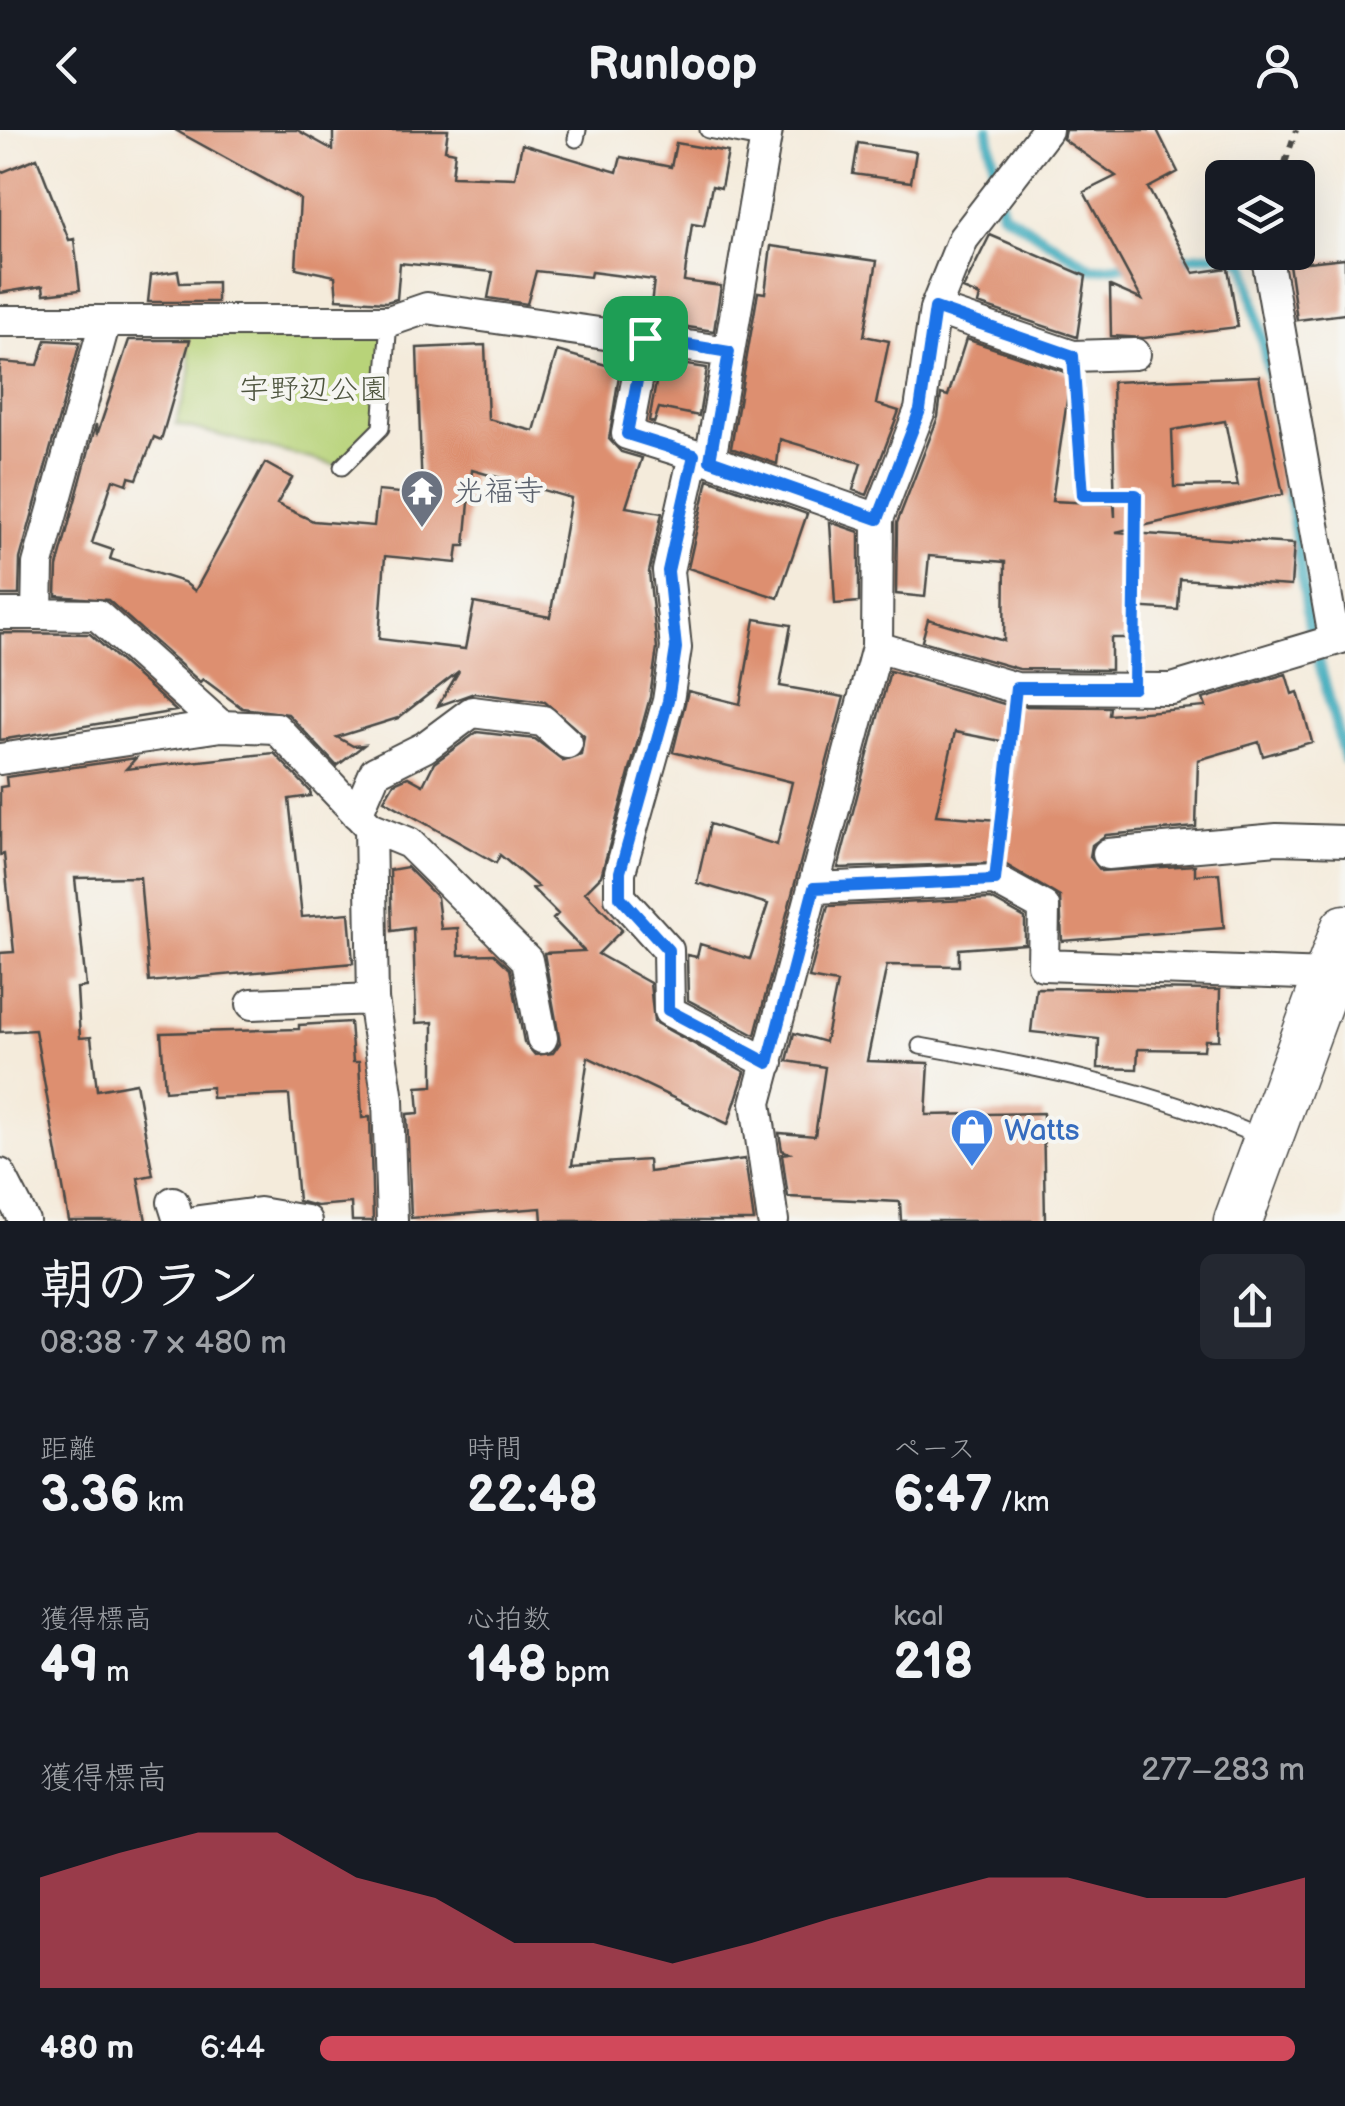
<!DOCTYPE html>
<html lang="ja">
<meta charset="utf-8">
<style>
:root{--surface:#171b24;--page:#242831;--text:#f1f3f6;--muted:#9ea1a6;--accent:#d1495b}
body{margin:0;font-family:"Balsamiq Sans","Klee One",sans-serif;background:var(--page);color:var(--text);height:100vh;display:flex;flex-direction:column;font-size:38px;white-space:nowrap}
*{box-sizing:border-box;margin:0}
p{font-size:32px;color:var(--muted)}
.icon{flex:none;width:55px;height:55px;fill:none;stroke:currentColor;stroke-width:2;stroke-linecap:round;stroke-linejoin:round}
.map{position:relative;height:1091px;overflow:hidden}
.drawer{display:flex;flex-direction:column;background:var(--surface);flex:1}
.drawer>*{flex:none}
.controls{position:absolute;left:1205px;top:30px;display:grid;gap:20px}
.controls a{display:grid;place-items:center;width:110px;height:110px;border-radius:15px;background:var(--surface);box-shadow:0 10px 40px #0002;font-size:50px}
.pin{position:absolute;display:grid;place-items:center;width:85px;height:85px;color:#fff;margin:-42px;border-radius:20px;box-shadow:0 5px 15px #0006}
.round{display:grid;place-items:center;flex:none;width:105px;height:105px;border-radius:15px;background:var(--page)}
.overview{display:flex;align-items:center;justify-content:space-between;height:170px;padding:0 40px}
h1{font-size:55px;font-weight:800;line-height:75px}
.figures{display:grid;grid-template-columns:repeat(3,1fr);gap:15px;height:170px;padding:10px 40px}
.figures div{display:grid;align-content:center}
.figures b{font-size:50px;font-weight:800}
.figures small{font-size:28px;font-weight:400}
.figures p{font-size:28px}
.chart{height:280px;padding:20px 40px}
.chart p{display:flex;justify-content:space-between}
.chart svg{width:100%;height:180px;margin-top:10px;fill:var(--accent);opacity:.7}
ul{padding:0 40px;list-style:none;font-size:32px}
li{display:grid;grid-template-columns:160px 120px 1fr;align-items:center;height:75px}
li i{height:25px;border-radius:12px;background:var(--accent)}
header{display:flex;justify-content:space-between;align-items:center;height:130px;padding:0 40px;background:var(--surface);font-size:45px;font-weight:800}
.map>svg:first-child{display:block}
.park{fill:#b8d379;stroke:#727f52;stroke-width:2.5}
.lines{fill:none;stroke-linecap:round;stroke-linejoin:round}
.stream{stroke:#3daabb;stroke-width:11}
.building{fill:#dd8f6f;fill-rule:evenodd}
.service-casing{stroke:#494845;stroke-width:19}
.minor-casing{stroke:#494845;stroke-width:34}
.primary-casing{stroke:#494845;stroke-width:51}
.path{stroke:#494845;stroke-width:6;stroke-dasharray:8 8;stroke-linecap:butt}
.service{stroke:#fff;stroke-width:15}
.minor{stroke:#fff;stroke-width:30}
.primary{stroke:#fff;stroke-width:48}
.route-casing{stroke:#fff;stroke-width:20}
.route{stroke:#1a73e8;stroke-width:12}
.labels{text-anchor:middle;stroke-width:8;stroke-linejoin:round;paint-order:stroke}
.park-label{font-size:30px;fill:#4e553e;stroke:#f6f6f2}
.worship-label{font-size:30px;fill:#5b616d;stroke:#f6f6f2;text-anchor:start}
.shop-label{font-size:30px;fill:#366cbe;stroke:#f6f6f2;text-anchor:start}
</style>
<header><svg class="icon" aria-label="back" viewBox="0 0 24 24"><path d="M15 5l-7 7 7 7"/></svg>Runloop<svg class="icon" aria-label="person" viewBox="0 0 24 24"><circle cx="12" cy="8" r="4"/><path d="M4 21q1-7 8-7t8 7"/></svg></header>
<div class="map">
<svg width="1345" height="1091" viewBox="0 0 1345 1091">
<rect width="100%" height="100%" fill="#f6f6f2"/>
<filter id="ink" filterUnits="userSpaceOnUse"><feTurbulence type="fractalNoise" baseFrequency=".01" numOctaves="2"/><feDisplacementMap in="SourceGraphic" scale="20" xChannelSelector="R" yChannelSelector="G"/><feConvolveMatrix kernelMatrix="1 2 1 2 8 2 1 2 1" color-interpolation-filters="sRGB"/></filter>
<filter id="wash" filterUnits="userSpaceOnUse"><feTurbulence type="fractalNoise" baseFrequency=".0048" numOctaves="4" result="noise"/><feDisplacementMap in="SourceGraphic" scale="40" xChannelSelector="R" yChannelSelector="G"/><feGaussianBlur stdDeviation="2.25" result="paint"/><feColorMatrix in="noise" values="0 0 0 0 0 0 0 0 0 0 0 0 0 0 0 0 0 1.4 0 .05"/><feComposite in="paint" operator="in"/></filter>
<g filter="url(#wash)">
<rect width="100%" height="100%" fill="#f4ebdb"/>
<path class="park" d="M389,191l-8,107 -39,39 -166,-43c12,-44 29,-66 -8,-102z"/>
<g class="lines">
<path class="stream" d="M988,0l14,82 91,57 45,-5
M1171,130l60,-7 15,12 32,148 31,211 36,135"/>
</g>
<g id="blocks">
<path class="building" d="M175,0h122l36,20v-20h115l-3,20 10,2 -3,24 63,2 7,-34 95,28 4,-15 50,10 5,-24 52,9 -7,36 -9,-2 -8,40 -12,-2 -8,57 37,5 -7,45 -65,-10 5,-41 -63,-8 -1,5 -54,-6 -9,33 -39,-6 5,-26 -93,-9 -3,36 -11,3 -49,-3 -2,-23 -39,-8 4,-69z
M1065,0h92l21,42 -30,16 46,85 34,-5 10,59 -94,11 -33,-2 -1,-50 32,14 -58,-108 32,-16 -53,-37z
M858,13l58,9 -5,30 -58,-8z
M37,28l32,82 5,-1 6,51 -36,4 -1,-8 -43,7v-120z
M990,105l96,41 -9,61 -99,-33 2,-8 -17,-7z
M771,116l106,15 -13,75 25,5 -13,63 23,7 -32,84 -14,-5 8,-27 -81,-24 -3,25 -46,-16 27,-156 7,1z
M1345,128v56l-48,6 -8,-56z
M178,141l2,12 37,-1v20h-69l3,-27z
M966,209l105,35 -19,127 62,3 1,13 -3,-135 147,-6 24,118 -167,38 178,12 -3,42 -111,-7 -2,31 -47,-3v31h-20v32l-92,-1 -97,-28 6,-22 76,22 1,-79 -76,-6 -4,41 -29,-3 1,-71 41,-106 3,-23 7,2zM1225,291l13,65 -64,1 -2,-57z
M46,210l34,2 -60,217 -1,36h-19v-233l38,3z
M129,210h61l-29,100 -7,-3 -17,42 -8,-2 -2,7 -14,-5 -21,64 21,7 -3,9 74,23 11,9 70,-128 27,15 -15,26 36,17 61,5 4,-35 44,4 -5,-147 68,-3 3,74 46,12 23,-80 63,18 -11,70 12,13 21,6 -16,49 36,6 -13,59 8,76 -7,49 -49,179 -16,16 37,38 -24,24 52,29 4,39 91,50 -17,52 -140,-67 -16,108 76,-5 1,12 96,-13 9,62h-212l-1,-13 -130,10 -4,-104 12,-1 -2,-26 16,-1v-64l-17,1 -3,-95 -21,3 -2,-61 17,-3 30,30 4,32 17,-1 1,27 35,-1 16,15 14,73 11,13 18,-2 7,-10 -16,-90 40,-2 -31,-32 5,-5 -26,-26 6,-1 -38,-32 -4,8 -112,-63 10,-17 14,-6 15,8 11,-22 43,-31 58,7 29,22 17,-6 3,-19 -39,-34 -71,-9 -36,13 21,-35 -61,47 -61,19 16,9 11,-1 -27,21 -49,-52 -46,-6 -39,-29 -3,3 -92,-82 -52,-4 1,-29 39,-143 1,11zM472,340l99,28 -21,119 -76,-14 -9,46 -86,-10 6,-83 71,7 2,-17h7z
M660,231l47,7 -8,48 -40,-8 -5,15 -5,-2z
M708,349l99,35 -29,84 -90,-30z
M830,392l29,10v70l-24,2z
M755,489l36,6 -11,61 64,11 -89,338 -67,-35 -1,-45 10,2 3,-13 50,15 18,-55 -71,-21 13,-59 67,21 15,-63 -119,-30 15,-61 52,13z
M0,503l90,1 86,77 -176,29z
M890,541l121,35 99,1 -1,8 97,-8 -3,-8 83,-25 6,20 6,-2 14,50 -49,14 -4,-14 -61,18 -2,67 -90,8 -14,10 -2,12 11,14 94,-6v10l24,-2 5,55 -162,13 -2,-44 -57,-34 -165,5zM955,602l61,12 -6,77 -74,-6z
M274,623l36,38 1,5 -22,3 13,118 47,-4 4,50 -204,19 -9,-105 -65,1 11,109 -9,1 3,50 11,-1 6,53 39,-7 17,92 -15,3 8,43h-77l-34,-191 -35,2v-79l14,-1 -10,-98 -4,1v-68l7,-1 -1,-9 130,-19 -10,11z
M991,769l34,19v26l-66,5v17l-72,-1 -20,96 62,2 -3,52 117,-2 2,108h-144l-1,-19 -112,-5 -6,-43 7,-1 -7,-3 -3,-17 36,3 10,-69 -38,-6 7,-28 31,9 12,-59 -28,-5 19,-72z
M1036,858l184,2 -1,50h-14l-1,10 -66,-1 -1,20 -39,-1 1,-29 -68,-7z
M350,892l3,40h6l3,56 8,-1 3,104h-21l-1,-18 -35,3 -18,-5 -9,-106 -77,3v-11l-47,4 -4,-58 138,-4v-4z"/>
</g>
</g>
<g filter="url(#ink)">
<use href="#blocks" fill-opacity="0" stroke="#494845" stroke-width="2.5"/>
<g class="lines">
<g class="service-casing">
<path id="service" d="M708,0l58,11
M576,9l2,-9
M342,337l39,-39 8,-107
M920,916c117,21 234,43 344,93"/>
</g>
<g class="minor-casing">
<path id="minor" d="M1267,128l67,380
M935,179l138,47 62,-2
M0,191h389l38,-13 302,44 -19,108 168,59
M105,192l-67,242 -1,50 60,1 124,111 55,2 94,99 3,172 15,101 4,121
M645,209l-18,95 83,26
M729,222l38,-222
M694,325l-26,116 8,77 -8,53 -48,171v25l48,53 1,61 99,52
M0,484h37
M877,517l139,41 156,1 173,-52
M0,629l221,-33
M357,684l18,-42 50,-25 47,-35 71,9 24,22
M370,697l39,16 118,117 15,78
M1108,724l169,-15 68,2
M815,758l180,-8 49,27 -1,58 285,10
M252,874l121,-5
M0,1044l24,47
M173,1072l6,19
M199,1091l60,-8 47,8
M773,1091l-17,-118 121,-456 1,-128 42,-109 15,-101 28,-70 84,-109"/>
</g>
<g class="primary-casing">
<path id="primary" d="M1238,1091l107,-292"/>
</g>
<path class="path" d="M1280,48l16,-48
M1075,257l8,108h53l-2,162
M998,721l14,-132"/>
<use href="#service" class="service"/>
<use href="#minor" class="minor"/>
<use href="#primary" class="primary"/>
</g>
</g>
<g class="lines" filter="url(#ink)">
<g class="route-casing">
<path id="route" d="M935,178l138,48 10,139h53l-2,193h-118l-21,192 -181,8 -46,175 -100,-53v-60l-48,-53v-25l48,-171 8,-53 -8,-77 26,-116 -67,-21 18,-96 84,14 -19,108 168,59 42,-109z"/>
</g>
<use href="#route" class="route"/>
</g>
<defs>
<g id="temple-pin" transform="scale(2.25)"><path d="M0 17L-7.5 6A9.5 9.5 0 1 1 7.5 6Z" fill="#6b7280" stroke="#f6f6f2"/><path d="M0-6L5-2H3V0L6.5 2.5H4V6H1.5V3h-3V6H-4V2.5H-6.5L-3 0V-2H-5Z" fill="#fff"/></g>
<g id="shop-pin" transform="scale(2.25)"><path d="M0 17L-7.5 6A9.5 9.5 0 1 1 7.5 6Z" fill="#3f7fe0" stroke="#f6f6f2"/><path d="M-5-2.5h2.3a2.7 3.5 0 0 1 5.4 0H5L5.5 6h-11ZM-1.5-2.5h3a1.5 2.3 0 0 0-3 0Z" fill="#fff"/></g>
</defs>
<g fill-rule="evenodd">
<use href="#temple-pin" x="422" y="361"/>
<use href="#shop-pin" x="972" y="1000"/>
</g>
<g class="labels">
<g class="park-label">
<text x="314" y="269">宇野辺公園</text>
</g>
<g class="worship-label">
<text x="454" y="371">光福寺</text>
</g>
<g class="shop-label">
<text x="1004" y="1010">Watts</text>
</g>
</g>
</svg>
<div class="controls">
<a><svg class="icon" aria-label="layers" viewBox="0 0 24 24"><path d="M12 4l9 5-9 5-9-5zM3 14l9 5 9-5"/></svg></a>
</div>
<div class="pin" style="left:645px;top:208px;background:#1e9e55"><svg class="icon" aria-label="arrive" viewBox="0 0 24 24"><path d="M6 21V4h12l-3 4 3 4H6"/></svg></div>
</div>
<section class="drawer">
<div class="overview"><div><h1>朝のラン</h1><p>08:38 · 7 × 480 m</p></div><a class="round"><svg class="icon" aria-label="share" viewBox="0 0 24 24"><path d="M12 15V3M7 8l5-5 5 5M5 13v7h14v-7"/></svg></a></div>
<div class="figures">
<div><p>距離</p><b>3.36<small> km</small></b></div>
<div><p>時間</p><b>22:48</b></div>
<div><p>ペース</p><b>6:47<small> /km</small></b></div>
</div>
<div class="figures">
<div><p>獲得標高</p><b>49<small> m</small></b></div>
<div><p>心拍数</p><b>148<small> bpm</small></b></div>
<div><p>kcal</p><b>218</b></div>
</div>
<div class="chart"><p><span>獲得標高</span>277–283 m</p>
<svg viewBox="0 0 160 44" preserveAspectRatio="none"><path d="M0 44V17L10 11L20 6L30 6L40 17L50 22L60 33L70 33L80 38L90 33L100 27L110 22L120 17L130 17L140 22L150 22L160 17V44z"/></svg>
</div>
<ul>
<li><b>480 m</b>6:44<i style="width:99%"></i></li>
</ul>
</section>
